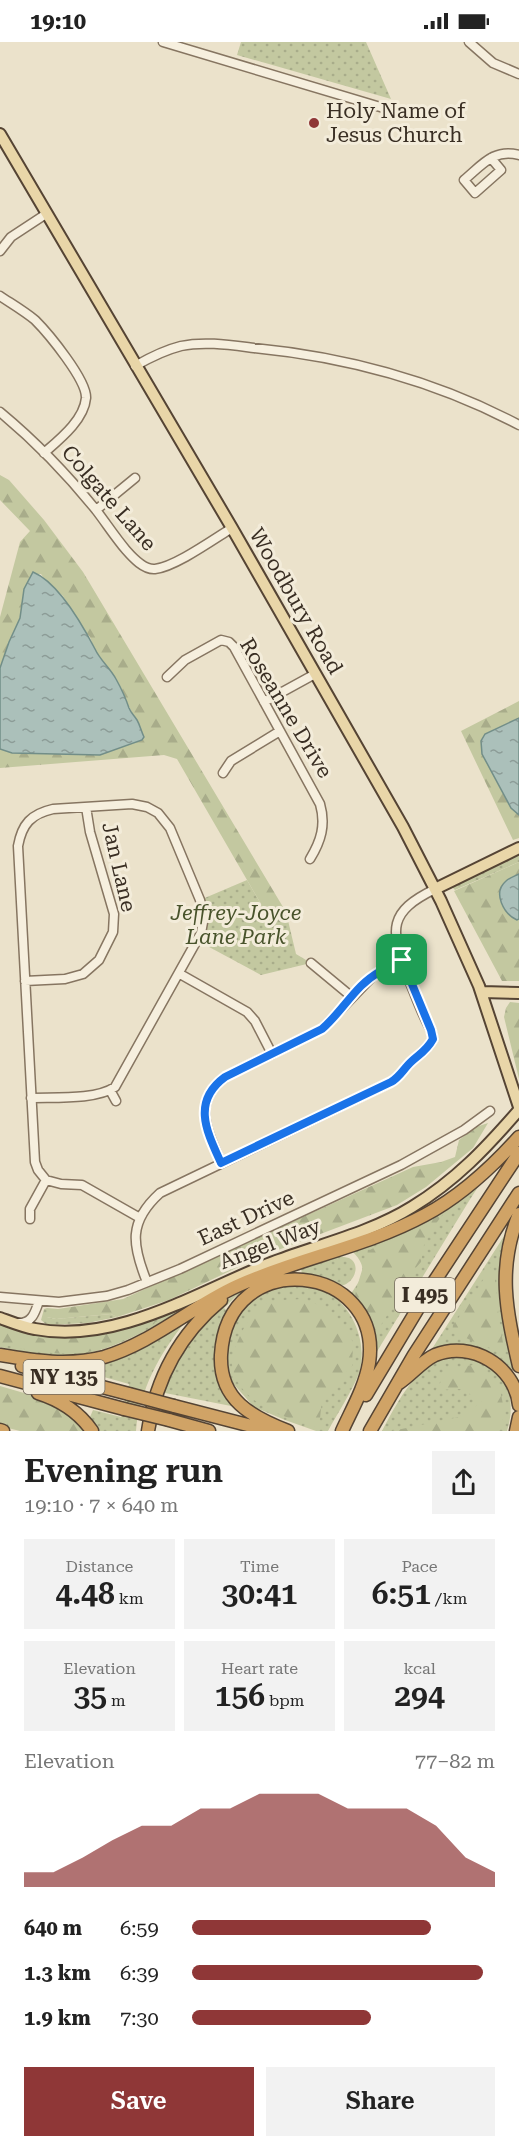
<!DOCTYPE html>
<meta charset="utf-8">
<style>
:root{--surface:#fff;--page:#f2f2f2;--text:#222;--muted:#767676;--accent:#8f3737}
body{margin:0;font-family:"Roboto Serif",serif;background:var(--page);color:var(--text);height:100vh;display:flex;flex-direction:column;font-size:22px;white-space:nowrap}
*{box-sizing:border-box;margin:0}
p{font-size:20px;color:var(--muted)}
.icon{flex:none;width:33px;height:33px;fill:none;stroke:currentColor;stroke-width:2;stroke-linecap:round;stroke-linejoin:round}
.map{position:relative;height:1389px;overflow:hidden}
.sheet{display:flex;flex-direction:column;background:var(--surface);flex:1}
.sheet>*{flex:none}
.pin{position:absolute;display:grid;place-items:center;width:51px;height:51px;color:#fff;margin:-26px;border-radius:12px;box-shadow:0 3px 9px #0006}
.round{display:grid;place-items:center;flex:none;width:63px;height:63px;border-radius:0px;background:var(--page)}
.summary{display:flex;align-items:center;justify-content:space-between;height:102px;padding:0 24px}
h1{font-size:33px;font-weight:600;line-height:45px}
.metrics{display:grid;grid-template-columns:repeat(3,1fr);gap:9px;height:102px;padding:6px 24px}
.metrics div{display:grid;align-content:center;border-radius:0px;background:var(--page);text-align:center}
.metrics b{font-size:30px;font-weight:600}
.metrics small{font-size:16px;font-weight:400}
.metrics p{font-size:16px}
.chart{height:168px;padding:12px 24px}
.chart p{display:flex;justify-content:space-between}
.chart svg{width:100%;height:108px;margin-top:6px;fill:var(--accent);opacity:.7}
.button{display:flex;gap:12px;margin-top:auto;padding:12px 24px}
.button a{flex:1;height:69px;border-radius:0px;background:var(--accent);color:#fff;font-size:24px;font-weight:600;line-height:69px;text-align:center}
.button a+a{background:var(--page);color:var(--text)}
ul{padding:0 24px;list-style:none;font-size:20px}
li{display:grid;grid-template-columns:96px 72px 1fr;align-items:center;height:45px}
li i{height:15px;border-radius:8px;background:var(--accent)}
.status{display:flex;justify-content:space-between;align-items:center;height:42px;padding:0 30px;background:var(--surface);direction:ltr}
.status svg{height:16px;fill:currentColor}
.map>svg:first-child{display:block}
.grass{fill:url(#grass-dots)}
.forest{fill:url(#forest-firs)}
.water{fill:url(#water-ripples);stroke:#728e88;stroke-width:1.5}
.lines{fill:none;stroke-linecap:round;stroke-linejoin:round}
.minor-casing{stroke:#867561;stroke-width:11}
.major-casing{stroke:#554434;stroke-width:14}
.highway-casing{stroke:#554434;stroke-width:15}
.minor{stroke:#f6efde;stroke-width:8}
.major{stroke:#e9d6a8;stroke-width:10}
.highway{stroke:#d0a366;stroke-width:12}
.highway-bridge-casing{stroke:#554434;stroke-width:15;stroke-linecap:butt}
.highway-bridge{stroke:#d0a366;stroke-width:12}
.route-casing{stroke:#fff;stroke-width:12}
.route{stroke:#1a73e8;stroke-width:8}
.poi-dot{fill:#8f3737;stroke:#f3ecda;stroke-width:2}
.labels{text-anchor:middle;stroke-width:6;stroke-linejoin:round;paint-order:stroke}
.shield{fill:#f3ecda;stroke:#71675a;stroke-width:1.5}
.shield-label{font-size:20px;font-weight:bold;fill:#392e23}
.poi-label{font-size:21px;fill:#392e23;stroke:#f3ecda;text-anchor:start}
.street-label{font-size:21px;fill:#392e23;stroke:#f3ecda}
.park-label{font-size:21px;font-style:italic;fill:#48532b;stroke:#f3ecda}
</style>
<div class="status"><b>19:10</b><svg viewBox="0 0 49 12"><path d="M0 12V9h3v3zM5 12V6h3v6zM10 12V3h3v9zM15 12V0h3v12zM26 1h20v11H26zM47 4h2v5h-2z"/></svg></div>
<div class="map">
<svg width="519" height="1389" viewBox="0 0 519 1389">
<defs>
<pattern id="grass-dots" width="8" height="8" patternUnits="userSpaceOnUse" patternTransform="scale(1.5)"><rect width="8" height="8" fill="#c3c8a0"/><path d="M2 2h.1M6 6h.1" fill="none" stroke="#a8ac8a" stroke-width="1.8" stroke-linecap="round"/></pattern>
<pattern id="forest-firs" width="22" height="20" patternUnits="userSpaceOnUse" patternTransform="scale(1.5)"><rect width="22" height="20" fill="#c3c8a0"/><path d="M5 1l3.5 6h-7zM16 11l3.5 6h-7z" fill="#a8ac8a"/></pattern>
<pattern id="water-ripples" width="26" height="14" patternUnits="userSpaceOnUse" patternTransform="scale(1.5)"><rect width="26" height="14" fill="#abc0ba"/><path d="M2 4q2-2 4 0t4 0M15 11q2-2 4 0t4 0" fill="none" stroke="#8c9c97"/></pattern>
</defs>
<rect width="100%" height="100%" fill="#ebe2cb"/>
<path class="grass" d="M241,0h125l25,57 -154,-44z
M519,811v9l-64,28 -2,-2v-2z
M247,838l18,31 21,1 10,42 15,9 -50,12 -63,-34 3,-8 -1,-33z
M478,1145l-9,14 -96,157 -23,-63c14,-20 19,-28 0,-46z
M506,1191l1,1 9,135 -7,2 -13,-13 -66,-6z
M339,1214c3,1 7,1 10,2 12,6 6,23 -5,27 -5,2 -34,-9 -42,-11l-1,-5 11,-6z
M290,1240c9,2 20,3 28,6 32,11 51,52 41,85 -6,17 -22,41 -31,58h-12l-31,-11 -31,-13 -24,-27 -5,-31 12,-36 29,-24z
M250,1243l1,1 -16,11 -11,11 3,3c-21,41 -12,59 9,96l-76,-15 20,-44 41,-44z
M206,1253c-43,25 -86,57 -138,61 -22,2 -46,-5 -68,-9v-25l74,11z
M47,1266v9l9,2 55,-5 6,3 -30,6 -40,2 -6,-5 3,-11z
M185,1280c-24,30 -46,68 -49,109h-38l-8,-14 3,-7 28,7 8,-33 -68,-19 35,-4z
M464,1313c7,2 16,4 23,8 24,15 28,43 20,68h-125c14,-26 30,-59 58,-72 7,-3 17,-3 24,-4z"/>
<path class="forest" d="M0,433l9,5 35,40 39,52 203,340 -21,-1 -88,-152 -13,-4 -164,13v-19l12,4 88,2 43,-18 -27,-59 -21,-27 -5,-14 -9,-10 -18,-31 -16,-13 -6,-9h-4l-14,23 -3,21 -11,24 -9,26v-51l20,-75 10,-11 -30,-31z
M519,659v17l-34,16 -3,20 29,54 8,7v23l-6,2 -52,-109z
M519,820v119h-17l-48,-90z
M510,960l9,1v76l-15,-62 2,-9z
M488,1081l-15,25 -47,39 -29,18 -140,53 -88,42 -52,17 -6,-3 -55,5 -9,-2v-9l11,1 65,-10 290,-132 28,-5 14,-5 4,-17 17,-13z
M447,1167l-16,21 -7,15 -3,17 -9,10 -9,19 -26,40c-6,-9 -18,-22 -22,-33 -1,-4 11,-40 13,-47z
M491,1225l3,3 5,49 5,30c-18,3 -34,-12 -52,-16l1,-8 14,-19z
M302,1257l20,7 22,22 9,14 -1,24 -30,33 -3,29c-25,-8 -55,-16 -74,-36 -7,-8 -13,-20 -13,-29 0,-15 17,-49 29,-57 11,-7 29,-6 41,-7z
M173,1270c-18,10 -35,21 -53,30 -38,19 -81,11 -120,2v-18l47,14 77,-11z
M479,1322l21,25 5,26 -8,16h-105l67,-14 23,-15 -21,-13 -25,1 12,-21z
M0,1344l48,14 22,13 15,18h-65l-20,-5z"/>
<path class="water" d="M33,530c26,11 49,52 62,77 5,11 15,19 21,30 5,9 10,20 13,29 2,5 5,7 8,12 3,5 4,11 7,17l-2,3 -42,15 -88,-2 -12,-4v-81l9,-26 11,-24 4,-29z
M519,676v97l-8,-7 -29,-54 -1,-13 4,-7z
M519,832v45l-2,1c-13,-6 -25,-27 -11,-39 3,-3 9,-5 13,-7z"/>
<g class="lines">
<g class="minor-casing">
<path id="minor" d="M163,0l234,70
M469,0l24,21 26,11
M491,116l10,12 -26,23 -11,-13c18,-15 30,-32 55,-25
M0,209l11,-14 35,-23
M0,254c12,8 24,15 35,24 13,13 52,60 51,78 -2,22 -26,41 -42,55
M135,324c14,-8 30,-16 46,-20 23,-5 49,-1 73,2 92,9 182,33 265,77
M0,370c35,29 67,62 96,98 10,13 19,27 30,40 7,8 18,20 29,19 20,-2 59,-30 77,-41
M96,468l39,-32
M167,635l18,-17 36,-20 8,2 5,5 86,157c6,21 1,37 -10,55
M264,660l51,-28
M223,731l8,-12 49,-30
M311,921l41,34
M180,932l67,38 8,9 17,33
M25,939l40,-2 18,-5 16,-14 14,-28 1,-18 -24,-82 -4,-25
M110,1048l6,11
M31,1056c23,-1 65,2 84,-11l86,-154 3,-16 -4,-17 -30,-72 -12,-15 -11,-6 -15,-3 -79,5c-22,5 -31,15 -35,37l17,316 3,8 8,10 15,4 21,1 58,33
M221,1121c-13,-31 -30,-61 4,-86l97,-48 51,-53 29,-16
M30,1177v-10l16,-29
M147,1240c-15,-37 -19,-60 13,-89l231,-111c9,-5 13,-14 21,-21 9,-8 15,-11 21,-22l-2,-9c-10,-17 -16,-36 -24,-55 -17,-46 -19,-63 28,-86
M0,1255l59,5 48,-6 21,-6 52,-21 221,-104 63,-35 26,-19
M19,1281c13,0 16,-10 20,-22"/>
</g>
<g class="major-casing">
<path id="major" d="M0,92l232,394 171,299 38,74 38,85 40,121
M435,847l84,-41
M482,950l37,1
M0,1276c11,4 23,9 35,11 83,16 167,-40 241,-68 45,-17 94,-28 136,-54 44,-27 73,-58 107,-97"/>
</g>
<g class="highway-casing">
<path id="highway" d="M519,1172c-22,54 -13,96 0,152
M0,1313c35,6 69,11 104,2 48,-14 87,-50 133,-71 61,-28 129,-39 188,-71 36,-19 67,-48 94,-78
M22,1324l107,28
M0,1334l124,33
M399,1341c12,-8 23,-22 36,-28 36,-15 80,11 84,50
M38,1351c22,7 41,19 54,38
M366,1353l66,-110 87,-132
M174,1364l97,25
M169,1378l40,11
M0,1388l3,1
M148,1389c8,-53 32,-97 73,-131
M288,1389c-36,-14 -69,-31 -67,-76 6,-111 163,-92 148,8 -4,24 -17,46 -27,68
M370,1389l44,-76 105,-162
M516,1389l3,-14"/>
</g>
<use href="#minor" class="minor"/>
<use href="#major" class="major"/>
<use href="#highway" class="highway"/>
<g class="highway-bridge-casing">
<path id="highway-bridge" d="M129,1352l45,12
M124,1367l45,11"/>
</g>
<use href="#highway-bridge" class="highway-bridge"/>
</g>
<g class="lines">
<g class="route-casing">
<path id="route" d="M402,918l29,70 2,9c-6,11 -12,14 -21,22 -8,7 -12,16 -21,21l-170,81c-14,-31 -30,-61 4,-86l97,-48c15,-13 25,-29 39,-43 12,-12 26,-19 41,-26z"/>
</g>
<use href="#route" class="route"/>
</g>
<circle class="poi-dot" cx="314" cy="81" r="6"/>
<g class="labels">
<g class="shield">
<rect x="395" y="1236" width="60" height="34" rx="4.5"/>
<rect x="23.5" y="1318" width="81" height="34" rx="4.5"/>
</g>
<g class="shield-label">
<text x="425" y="1260">I 495</text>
<text x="64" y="1342">NY 135</text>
</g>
<g class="poi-label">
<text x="326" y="76">Holy Name of<tspan x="326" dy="24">Jesus Church</tspan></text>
</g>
<g class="street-label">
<text transform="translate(109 456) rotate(49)" y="7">Colgate Lane</text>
<text transform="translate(296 559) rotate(60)" y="7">Woodbury Road</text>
<text transform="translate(286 666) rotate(59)" y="7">Roseanne Drive</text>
<text transform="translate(119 825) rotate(77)" y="7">Jan Lane</text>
<text transform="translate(246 1176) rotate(-25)" y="7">East Drive</text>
<text transform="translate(270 1202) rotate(-21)" y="7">Angel Way</text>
</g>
<g class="park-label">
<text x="236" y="878">Jeffrey-Joyce<tspan x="236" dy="24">Lane Park</tspan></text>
</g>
</g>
</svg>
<div class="pin" style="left:402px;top:918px;background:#1e9e55"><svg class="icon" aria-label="arrive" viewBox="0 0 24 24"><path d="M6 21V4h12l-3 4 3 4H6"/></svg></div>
</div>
<section class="sheet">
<div class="summary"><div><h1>Evening run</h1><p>19:10 · 7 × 640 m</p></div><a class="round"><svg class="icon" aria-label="share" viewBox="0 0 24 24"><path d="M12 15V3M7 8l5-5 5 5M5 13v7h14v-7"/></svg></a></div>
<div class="metrics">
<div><p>Distance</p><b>4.48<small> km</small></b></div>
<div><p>Time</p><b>30:41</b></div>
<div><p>Pace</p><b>6:51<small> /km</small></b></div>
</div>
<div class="metrics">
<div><p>Elevation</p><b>35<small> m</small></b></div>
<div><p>Heart rate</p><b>156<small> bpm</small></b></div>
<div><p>kcal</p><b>294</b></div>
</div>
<div class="chart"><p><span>Elevation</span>77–82 m</p>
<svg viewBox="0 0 160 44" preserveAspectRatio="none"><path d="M0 44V38L10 38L20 32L30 25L40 19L50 19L60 12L70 12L80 6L90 6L100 6L110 12L120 12L130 12L140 19L150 32L160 38V44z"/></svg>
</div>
<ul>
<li><b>640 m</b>6:59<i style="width:79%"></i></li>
<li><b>1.3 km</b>6:39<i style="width:96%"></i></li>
<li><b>1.9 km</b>7:30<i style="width:59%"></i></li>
</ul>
<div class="button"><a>Save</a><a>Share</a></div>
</section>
